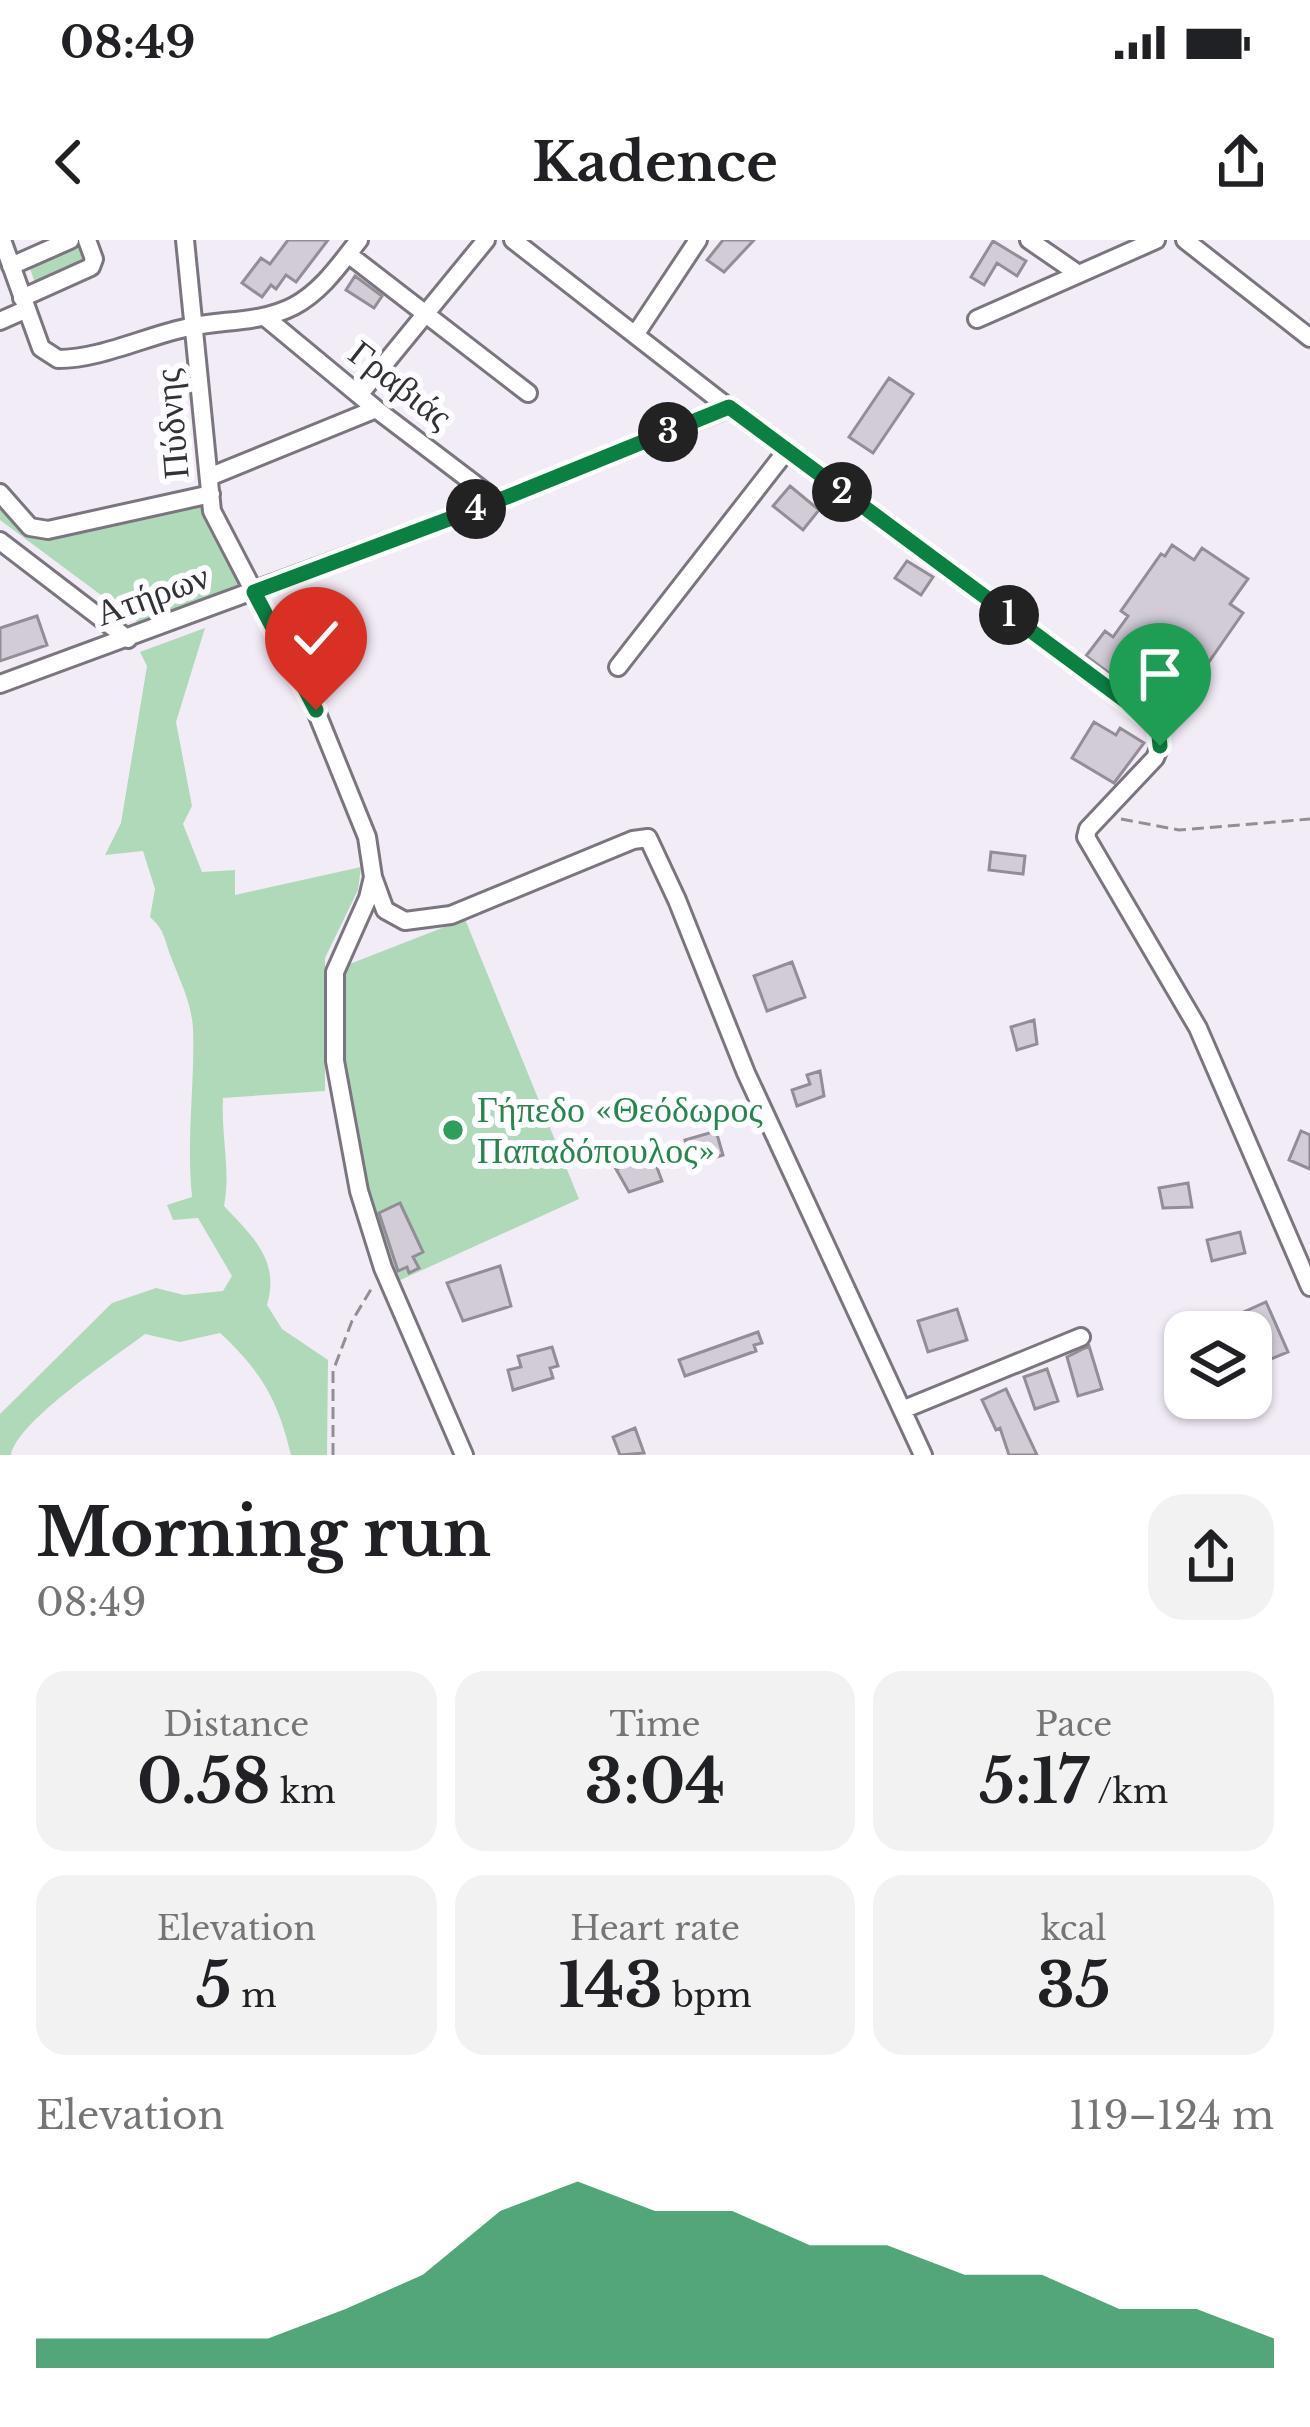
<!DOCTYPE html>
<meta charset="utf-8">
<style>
:root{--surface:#fff;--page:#f2f2f2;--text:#202124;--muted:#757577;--accent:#0b8043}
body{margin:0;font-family:"Libre Baskerville",serif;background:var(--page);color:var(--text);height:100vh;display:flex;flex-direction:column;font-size:45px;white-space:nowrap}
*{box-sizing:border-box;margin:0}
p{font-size:39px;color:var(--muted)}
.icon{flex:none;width:66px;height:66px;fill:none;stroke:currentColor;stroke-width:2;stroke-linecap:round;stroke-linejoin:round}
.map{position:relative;height:1215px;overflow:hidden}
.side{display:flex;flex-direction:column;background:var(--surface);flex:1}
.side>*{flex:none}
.buttons{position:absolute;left:1164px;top:1071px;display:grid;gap:24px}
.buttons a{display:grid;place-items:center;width:108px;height:108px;border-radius:24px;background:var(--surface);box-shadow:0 3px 9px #0004;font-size:60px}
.pin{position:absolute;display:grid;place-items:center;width:102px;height:102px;color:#fff;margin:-123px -51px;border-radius:50% 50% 50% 0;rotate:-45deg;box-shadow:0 0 12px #0007}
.pin .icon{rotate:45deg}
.km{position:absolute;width:60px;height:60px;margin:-30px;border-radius:50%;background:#222;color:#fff;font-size:33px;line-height:60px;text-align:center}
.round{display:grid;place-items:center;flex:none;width:126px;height:126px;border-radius:36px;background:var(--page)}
.summary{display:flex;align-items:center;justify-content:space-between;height:204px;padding:0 36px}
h1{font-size:66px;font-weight:700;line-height:90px}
.figures{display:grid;grid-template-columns:repeat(3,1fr);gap:18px;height:204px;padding:12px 36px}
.figures div{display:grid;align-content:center;border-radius:30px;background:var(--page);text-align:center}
.figures b{font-size:60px;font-weight:700}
.figures small{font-size:33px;font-weight:400}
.figures p{font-size:33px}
.chart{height:336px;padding:24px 36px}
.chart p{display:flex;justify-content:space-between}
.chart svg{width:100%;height:216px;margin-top:12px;fill:var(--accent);opacity:.7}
.status{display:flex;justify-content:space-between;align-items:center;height:84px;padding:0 60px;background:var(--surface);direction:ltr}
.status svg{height:33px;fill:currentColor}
header{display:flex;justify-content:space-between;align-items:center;height:156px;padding:0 36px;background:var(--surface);font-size:54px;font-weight:700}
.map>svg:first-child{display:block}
.green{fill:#b0d9ba}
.building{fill:#d2ccd7;stroke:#938d97;stroke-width:3}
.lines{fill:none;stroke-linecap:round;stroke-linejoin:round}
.minor-casing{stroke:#7b757f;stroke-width:22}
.path{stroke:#928e95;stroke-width:3;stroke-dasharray:12 6;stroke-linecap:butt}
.minor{stroke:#fff;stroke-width:16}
.route-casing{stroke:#fff;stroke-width:24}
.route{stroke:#0b8043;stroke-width:15}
.leisure-dot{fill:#2e9e5b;stroke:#fdfcfe;stroke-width:4.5}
.labels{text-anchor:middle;stroke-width:12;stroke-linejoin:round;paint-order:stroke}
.street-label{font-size:36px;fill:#333135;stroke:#fdfcfe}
.leisure-label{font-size:36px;fill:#27864d;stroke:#fdfcfe;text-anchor:start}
</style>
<div class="status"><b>08:49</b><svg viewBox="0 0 49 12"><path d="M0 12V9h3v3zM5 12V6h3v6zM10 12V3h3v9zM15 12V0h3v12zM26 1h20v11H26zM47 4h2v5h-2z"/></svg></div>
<header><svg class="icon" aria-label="back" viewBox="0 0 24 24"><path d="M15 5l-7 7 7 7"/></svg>Kadence<svg class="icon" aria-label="share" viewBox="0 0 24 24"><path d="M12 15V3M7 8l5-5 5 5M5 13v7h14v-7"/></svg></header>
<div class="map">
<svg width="1310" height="1215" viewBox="0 0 1310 1215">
<rect width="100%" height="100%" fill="#f2ecf7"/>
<path class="green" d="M87,1l8,22 -58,25 -8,-22z
M0,253l32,39 173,-33 38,83 -2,7 -101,35 -140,-104z
M205,388l-29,94 16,84 -9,18 19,48 33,-2v25l126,-28 -3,23 -33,68v133l-102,7c-2,38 8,73 1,108 29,31 56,54 43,99l15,24 46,31 -1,95h-36c-13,-55 -30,-84 -71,-122l-40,9 -35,-8c-30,23 -128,87 -134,121h-11v-41l112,-111 44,-15 28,7 39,-4 9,-15 -34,-58 -25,2 -6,-15 25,-8c-6,-58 3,-112 1,-169 -2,-27 -13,-47 -22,-71 -7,-18 -6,-27 -21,-40l5,-28 -12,-38 -38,4 16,-32 26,-157 -7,-14z
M465,679l114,280 -183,83 -26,-77 -30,-143 2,-95z"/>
<path class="building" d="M288,0h40l-32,42 -10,-7 -10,14 -5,-4 -9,12 -20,-14 19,-25 9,6z
M723,0h31l-30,32 -17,-12z
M993,1l33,20 -9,15 -20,-13 -13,22 -13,-8z
M355,36l27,20 -8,12 -28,-18z
M889,138l24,16 -40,59 -24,-16z
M790,246l29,24 -16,20 -30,-24z
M1172,305l22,15 8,-12 46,31 -18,25 13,9 -39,56 -5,-3 -34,48 -79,-58 19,-25 8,6 15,-21 -7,-5 40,-57 4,2z
M907,321l26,16 -12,18 -26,-17z
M37,376l10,29 -47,16v-33z
M1094,482l22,13 4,-7 24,15 -30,40 -42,-25z
M991,612l34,4 -2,18 -34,-4z
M792,722l13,35 -38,14 -13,-35z
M1034,780l3,24 -20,6 -6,-23z
M820,831l4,25 -27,10 -5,-16 18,-6 -3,-9z
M716,891l7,24 -31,10 -7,-25z
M1301,891l9,4v34l-21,-9z
M653,917l9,24 -33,11 -13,-23z
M1188,943l4,24 -29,1 -4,-20z
M400,963l23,49 -10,5 6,11 -10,5 -2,-6 -9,4 -19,-58z
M1240,992l5,21 -33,8 -5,-21z
M500,1026l11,40 -48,15 -16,-38z
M1266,1062l22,50 -32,13 -5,-12v-21h-20l-5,-12z
M957,1069l10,31 -39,12 -10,-31z
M758,1092l4,11 -8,2 2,6 -71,25 -6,-16z
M1089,1106l13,43 -24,7 -11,-39z
M552,1107l6,19 -8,2 3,10 -40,12 -5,-20 13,-3 -3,-11z
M1047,1129l11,32 -23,8 -11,-32z
M1006,1149l31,66h-28l-9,-27 -4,2 -14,-30z
M635,1188l9,25 -24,2 -7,-18z"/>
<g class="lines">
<g class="minor-casing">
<path id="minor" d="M2,0l39,108 17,11c42,0 86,-22 127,-31 36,-9 74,-4 109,-22 28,-15 46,-42 65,-66
M185,0l27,271 104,200 51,126 6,40 -5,21 -33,74v89l24,130 24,77 81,187
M513,0l216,168 429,317 2,21 -5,12 -67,71 -2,8 112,191 112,259
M1029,0l48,33
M1185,0l125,98
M348,14l180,139
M11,26l59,-26
M22,58l69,-31 3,-8 -7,-19
M265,77l111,92 121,92
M977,79l179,-79
M0,81l27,-12
M635,95l63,-95
M359,155l127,-155
M209,237l167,-68
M0,253l30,34 18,3 163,-36
M0,301l128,98
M618,427l169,-217
M0,444l497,-183 232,-93
M373,637l12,33 20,11 46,-6 182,-75 15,-2 29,62 69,173 177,382
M902,1170l179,-73"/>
</g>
<path class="path" d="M1121,579l58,11 131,-11
M333,1215v-84l19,-50 21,-35"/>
<use href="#minor" class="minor"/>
</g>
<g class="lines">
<g class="route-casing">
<path id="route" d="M316,470l-62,-118 243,-91 232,-94 429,318 2,21"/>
</g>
<use href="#route" class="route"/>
</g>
<circle class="leisure-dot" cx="453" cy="890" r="12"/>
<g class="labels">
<g class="street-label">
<text transform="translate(401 144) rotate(38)" y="13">Γραβιάς</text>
<text transform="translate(171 184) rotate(-95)" y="13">Πύδνης</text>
<text transform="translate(152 354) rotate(-20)" y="13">Ατήρων</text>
</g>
<g class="leisure-label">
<text x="477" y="882">Γήπεδο «Θεόδωρος<tspan x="477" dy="41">Παπαδόπουλος»</tspan></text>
</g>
</g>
</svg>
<div class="buttons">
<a><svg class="icon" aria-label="layers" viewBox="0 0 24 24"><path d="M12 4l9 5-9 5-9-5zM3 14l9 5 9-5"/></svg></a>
</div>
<div class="pin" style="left:1160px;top:506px;background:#1e9e55"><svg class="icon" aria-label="arrive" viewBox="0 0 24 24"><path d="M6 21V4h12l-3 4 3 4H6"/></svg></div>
<div class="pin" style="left:316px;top:470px;background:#d93025"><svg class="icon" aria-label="check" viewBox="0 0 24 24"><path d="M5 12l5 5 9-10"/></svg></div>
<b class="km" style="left:1009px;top:375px">1</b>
<b class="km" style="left:842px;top:252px">2</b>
<b class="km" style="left:668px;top:192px">3</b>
<b class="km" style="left:476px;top:269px">4</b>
</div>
<section class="side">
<div class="summary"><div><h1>Morning run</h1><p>08:49</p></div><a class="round"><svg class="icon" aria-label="share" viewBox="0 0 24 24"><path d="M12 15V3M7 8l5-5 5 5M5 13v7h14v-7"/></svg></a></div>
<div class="figures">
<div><p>Distance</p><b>0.58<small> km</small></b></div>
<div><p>Time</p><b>3:04</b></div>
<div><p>Pace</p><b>5:17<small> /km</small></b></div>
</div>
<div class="figures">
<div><p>Elevation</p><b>5<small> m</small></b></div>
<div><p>Heart rate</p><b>143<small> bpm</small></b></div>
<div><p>kcal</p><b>35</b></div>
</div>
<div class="chart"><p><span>Elevation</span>119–124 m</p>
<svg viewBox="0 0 160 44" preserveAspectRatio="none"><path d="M0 44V38L10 38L20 38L30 38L40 32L50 25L60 12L70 6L80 12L90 12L100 19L110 19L120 25L130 25L140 32L150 32L160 38V44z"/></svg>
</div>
</section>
